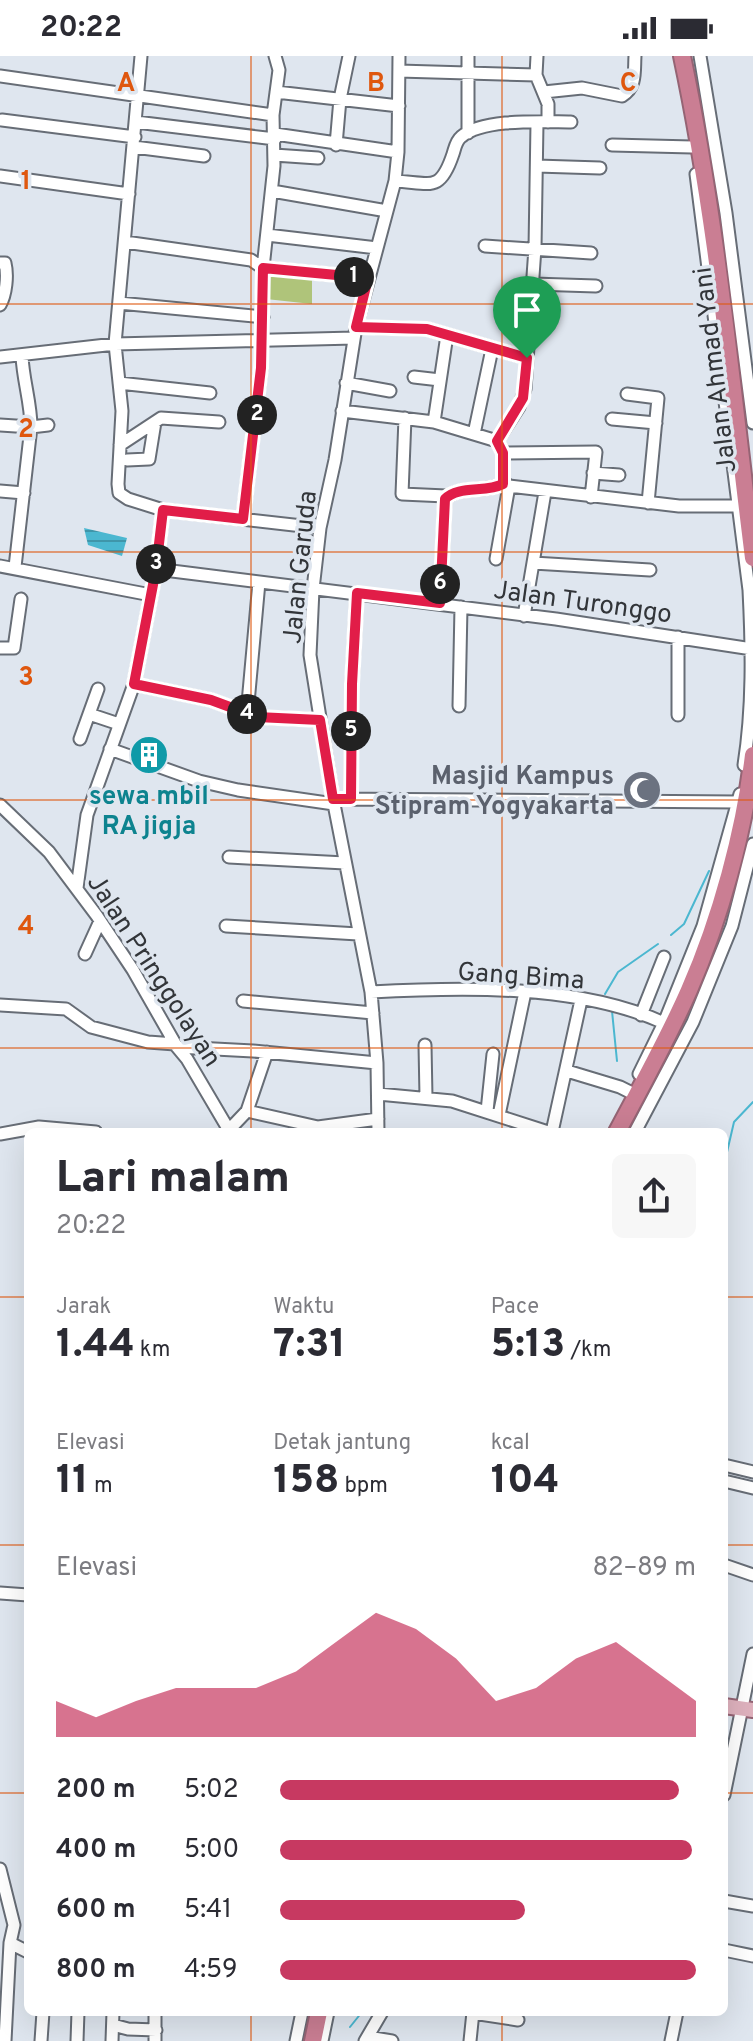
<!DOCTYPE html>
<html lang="id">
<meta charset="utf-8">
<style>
:root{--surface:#fff;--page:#f7f7f7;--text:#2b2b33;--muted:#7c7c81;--accent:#c73961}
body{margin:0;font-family:Overpass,sans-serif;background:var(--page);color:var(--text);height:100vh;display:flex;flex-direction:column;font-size:30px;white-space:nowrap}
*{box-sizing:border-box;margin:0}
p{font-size:26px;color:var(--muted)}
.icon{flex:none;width:44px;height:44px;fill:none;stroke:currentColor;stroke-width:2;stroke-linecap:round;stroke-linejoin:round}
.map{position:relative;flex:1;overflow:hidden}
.details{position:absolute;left:24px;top:1072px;width:704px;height:888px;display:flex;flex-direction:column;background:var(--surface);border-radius:12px;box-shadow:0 8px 32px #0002}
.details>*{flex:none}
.pin{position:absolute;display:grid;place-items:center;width:68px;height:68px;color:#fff;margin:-82px -34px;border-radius:50% 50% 50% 0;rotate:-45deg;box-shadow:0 0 8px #0007}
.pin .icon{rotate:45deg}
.km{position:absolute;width:40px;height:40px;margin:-20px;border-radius:50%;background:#222;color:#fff;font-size:22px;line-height:40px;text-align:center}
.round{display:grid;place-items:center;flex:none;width:84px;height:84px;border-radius:12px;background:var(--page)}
.headline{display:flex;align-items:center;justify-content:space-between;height:136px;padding:0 32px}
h1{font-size:44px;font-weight:800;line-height:60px}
.metrics{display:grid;grid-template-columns:repeat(3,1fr);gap:12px;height:136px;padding:8px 32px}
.metrics div{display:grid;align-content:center}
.metrics b{font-size:40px;font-weight:800}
.metrics small{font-size:22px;font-weight:400}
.metrics p{font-size:22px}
.chart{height:224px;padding:16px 32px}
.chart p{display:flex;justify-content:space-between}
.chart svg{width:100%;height:144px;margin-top:8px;fill:var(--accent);opacity:.7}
ul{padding:0 32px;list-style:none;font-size:26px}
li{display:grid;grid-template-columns:128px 96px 1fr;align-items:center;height:60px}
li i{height:20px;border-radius:10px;background:var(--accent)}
.status{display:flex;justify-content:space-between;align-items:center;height:56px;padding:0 40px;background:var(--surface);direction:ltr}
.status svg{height:22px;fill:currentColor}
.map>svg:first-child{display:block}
.green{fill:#afc47a}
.water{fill:url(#water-rules)}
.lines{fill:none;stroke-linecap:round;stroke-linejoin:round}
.stream{stroke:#4bb7d0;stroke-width:2}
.minor-casing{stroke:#676d76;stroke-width:15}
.major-casing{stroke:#956474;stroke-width:18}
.highway-casing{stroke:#956474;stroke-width:20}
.minor{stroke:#fff;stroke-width:11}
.major{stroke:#dfb2be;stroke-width:14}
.highway{stroke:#ca7e93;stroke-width:16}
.route-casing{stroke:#fff;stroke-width:16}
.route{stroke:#e11d48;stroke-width:10}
.grid{fill:none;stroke:#df570e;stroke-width:2;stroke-opacity:0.55}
.labels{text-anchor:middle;stroke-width:7;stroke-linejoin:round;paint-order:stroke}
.street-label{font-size:26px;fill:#323539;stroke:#dfe6ef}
.worship-label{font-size:26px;font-weight:bold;fill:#5b616d;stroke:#dfe6ef;text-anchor:end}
.culture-label{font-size:26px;font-weight:bold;fill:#0d838f;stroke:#dfe6ef}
.grid-label{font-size:26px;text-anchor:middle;font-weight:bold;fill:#df570e;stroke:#dfe6ef;stroke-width:7;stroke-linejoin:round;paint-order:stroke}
</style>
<div class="status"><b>20:22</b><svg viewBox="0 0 49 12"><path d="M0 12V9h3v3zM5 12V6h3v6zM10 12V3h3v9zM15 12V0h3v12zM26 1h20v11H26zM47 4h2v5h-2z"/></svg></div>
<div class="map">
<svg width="753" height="1985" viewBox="0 0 753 1985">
<defs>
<pattern id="water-rules" width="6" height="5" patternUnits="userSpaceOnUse" patternTransform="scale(2)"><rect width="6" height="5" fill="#4bb7d0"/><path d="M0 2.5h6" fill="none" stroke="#3f96aa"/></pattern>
</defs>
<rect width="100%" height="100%" fill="#dfe6ef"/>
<path class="green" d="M270,215l42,3v30l-46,-5 1,-25z"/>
<path class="water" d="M84,472l43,10 -5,18 -34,-11z"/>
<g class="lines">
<path class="stream" d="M671,879l13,-11 25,-53
M605,938l13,-22 40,-28
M612,955l5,50
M724,1109l10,-43 19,-20
M350,1971l12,-15"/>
<g class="minor-casing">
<path id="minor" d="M537,0l-1,19 12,29v18
M700,0l26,157 27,210
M399,15l137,4
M0,20l273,39
M276,36l123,14
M544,36l38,-4 40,8c15,-9 12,-25 13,-40
M2,64l133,17
M136,66l139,17
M468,77v-77
M275,78l123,18
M336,89l4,-46 9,-43
M612,89l80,2
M134,91l70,9
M274,99l44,3
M537,110l63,2
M696,118l53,416c3,59 4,117 -5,175
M0,120l129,18
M395,125c36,2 45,12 58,-27 2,-6 3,-13 8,-17 22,-19 82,-15 110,-15
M272,135l115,20
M267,179l110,13
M125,186l126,18 12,8 105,10
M485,190l106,7
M0,207h5c3,12 1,32 -5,42
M533,228l63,2
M119,247l144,14
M356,271l71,2 100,29
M0,301l115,-13 239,-6
M414,321l26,3
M119,327l91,10
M346,327l44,8
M627,338l31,4 -10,105
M342,355l92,11 63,19
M405,362l-3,76 44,2
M612,363l44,4
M434,366l13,-87
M0,369l31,2 17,-2
M474,378l18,-85
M497,385l22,-34 6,-18 10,-141 2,-125
M497,385l6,12v28l6,5 170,20h60
M120,389l41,-27 58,4
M503,397l93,-1 -5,45
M127,404l22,-1 6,-37
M593,417l26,2
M0,435l24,2
M163,454l157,18
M243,463l18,-151 2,-100 11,-102 -1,-51 6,-45 -4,-14
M496,503l13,-73
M533,507l117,7
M0,510l151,29
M15,511l16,-140c0,-24 -8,-47 -9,-71
M156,513l400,50 196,30
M440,547l5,-104c14,-14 41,-6 58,-15
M524,560l21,-124
M678,581v78
M0,592h14l7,-49
M134,628l77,16 46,17 63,3
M459,650l2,-99
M89,658l30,10
M247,658l12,-132
M80,683l18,-50
M110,693l89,32 39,9 96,14
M333,743l405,3
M351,743l1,-115 5,-91
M0,749l49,47 48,64 36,54 44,77 10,12 43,73
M229,801l116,6
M77,832l10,-73 47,-131 22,-115 7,-59 -35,-11 -9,-6 -1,-9 4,-73 -7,-67 26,-288
M226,870l132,8
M85,898l15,-33
M371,936c92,-5 208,-8 293,31
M243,945l130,12
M0,949l66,4 25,18 57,15 27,2
M641,959l23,-58
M425,989l1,52
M177,991l76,4 124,12
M567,1015l53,16 10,5
M639,1018l25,-51 39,-97 37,-132
M378,1038l74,7 96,31
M247,1055l71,16 60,-8
M487,1055l6,-57
M499,1059l26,-123
M227,1076l20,-21 20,-59
M378,1076l-1,-69 -6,-71 -38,-193 -23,-144 3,-66 7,-61 15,-68 21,-133 39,-146 3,-29 1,-96
M552,1076l29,-132
M635,1076l58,-110 39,-96 21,-82
M0,1078l39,-7 57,5
M724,1409l29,7
M724,1425l29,7
M724,1509l29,10
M0,1537l28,2
M724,1739l29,-141
M0,1813l14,56 -4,18 -5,98
M724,1845l29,5
M10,1887l18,9
M724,1894l29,6
M473,1957l45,7
M113,1969l15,4 28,1
M368,1981l24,4
M41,1985l2,-29
M77,1985l1,-29
M112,1985l1,-29
M155,1985v-29
M296,1985l6,-29
M322,1985l6,-29
M365,1985l17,-29
M470,1985l3,-29
M671,1985l6,-29"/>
</g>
<g class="major-casing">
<path id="major" d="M724,1650l29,4"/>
</g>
<g class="highway-casing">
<path id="highway" d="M682,0c35,165 50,335 71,502
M617,1076c25,-47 51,-94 72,-142 31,-71 55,-158 64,-235
M313,1985l6,-29"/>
</g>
<use href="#minor" class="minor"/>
<use href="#major" class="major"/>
<use href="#highway" class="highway"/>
</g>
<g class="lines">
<g class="route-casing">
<path id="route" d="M263,212l105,10 -12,49 71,2 100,29 -4,40 -26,43 6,12v31c-17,9 -45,1 -58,15l-5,104 -83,-10 -5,91 -1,115h-18l-13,-79 -63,-3 -46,-17 -77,-16 22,-115 7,-59 80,9 18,-151z"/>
</g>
<use href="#route" class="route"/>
</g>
<path class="grid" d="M251,0v1076M502,0v1076M0,248h753M0,496h753M0,744h753M0,992h753M0,1241h28M724,1241h29M0,1489h28M724,1489h29M0,1737h28M724,1737h29M251,1956v29M502,1956v29"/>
<defs>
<g id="building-disc" transform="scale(2)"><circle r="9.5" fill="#0f9aa8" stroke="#dfe6ef"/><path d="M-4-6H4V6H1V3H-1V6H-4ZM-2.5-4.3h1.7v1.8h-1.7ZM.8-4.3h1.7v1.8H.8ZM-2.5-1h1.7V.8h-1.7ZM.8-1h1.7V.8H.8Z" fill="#fff"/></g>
<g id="mosque-disc" transform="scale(2)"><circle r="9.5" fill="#6b7280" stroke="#dfe6ef"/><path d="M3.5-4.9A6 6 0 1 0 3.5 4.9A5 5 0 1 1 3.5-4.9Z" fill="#fff"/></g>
</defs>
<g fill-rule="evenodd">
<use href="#building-disc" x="149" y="699"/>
<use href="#mosque-disc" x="642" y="734"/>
</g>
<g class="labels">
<g class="street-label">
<text transform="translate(714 314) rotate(-97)" y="9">Jalan Ahmad Yani</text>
<text transform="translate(299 511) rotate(-84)" y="9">Jalan Garuda</text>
<text transform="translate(583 545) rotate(8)" y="9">Jalan Turonggo</text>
<text transform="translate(155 914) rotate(57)" y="9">Jalan Pringgolayan</text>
<text transform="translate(521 919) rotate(4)" y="9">Gang Bima</text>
</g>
<g class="worship-label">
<text x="614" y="728">Masjid Kampus<tspan x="614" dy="30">Stipram Yogyakarta</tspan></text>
</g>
<g class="culture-label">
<text x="149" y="748">sewa mbil<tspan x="149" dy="30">RA jigja</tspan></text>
</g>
</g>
<g class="grid-label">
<text x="126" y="35">A</text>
<text x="376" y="35">B</text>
<text x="628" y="35">C</text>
<text x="26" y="133">1</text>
<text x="26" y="381">2</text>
<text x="26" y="629">3</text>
<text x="26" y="878">4</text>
</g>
</svg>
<div class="pin" style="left:527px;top:302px;background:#1e9e55"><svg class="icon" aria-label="arrive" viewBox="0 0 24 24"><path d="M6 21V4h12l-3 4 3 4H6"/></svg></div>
<b class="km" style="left:354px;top:221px">1</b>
<b class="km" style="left:257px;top:359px">2</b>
<b class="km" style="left:156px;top:508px">3</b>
<b class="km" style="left:247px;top:658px">4</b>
<b class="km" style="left:351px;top:675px">5</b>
<b class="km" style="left:440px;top:528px">6</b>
<section class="details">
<div class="headline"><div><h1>Lari malam</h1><p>20:22</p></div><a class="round"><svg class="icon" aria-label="share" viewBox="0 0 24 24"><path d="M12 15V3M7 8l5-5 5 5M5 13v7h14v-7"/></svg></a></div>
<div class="metrics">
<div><p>Jarak</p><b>1.44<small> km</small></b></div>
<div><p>Waktu</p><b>7:31</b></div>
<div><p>Pace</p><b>5:13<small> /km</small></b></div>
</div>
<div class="metrics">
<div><p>Elevasi</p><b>11<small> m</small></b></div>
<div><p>Detak jantung</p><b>158<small> bpm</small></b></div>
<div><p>kcal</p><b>104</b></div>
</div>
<div class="chart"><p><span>Elevasi</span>82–89 m</p>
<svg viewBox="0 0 160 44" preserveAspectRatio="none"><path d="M0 44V33L10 38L20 33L30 29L40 29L50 29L60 24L70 15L80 6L90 11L100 20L110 33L120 29L130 20L140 15L150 24L160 33V44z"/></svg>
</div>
<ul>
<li><b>200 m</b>5:02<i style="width:96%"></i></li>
<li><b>400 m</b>5:00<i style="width:99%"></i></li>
<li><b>600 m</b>5:41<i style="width:59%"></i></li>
<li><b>800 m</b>4:59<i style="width:100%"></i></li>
</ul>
</section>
</div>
